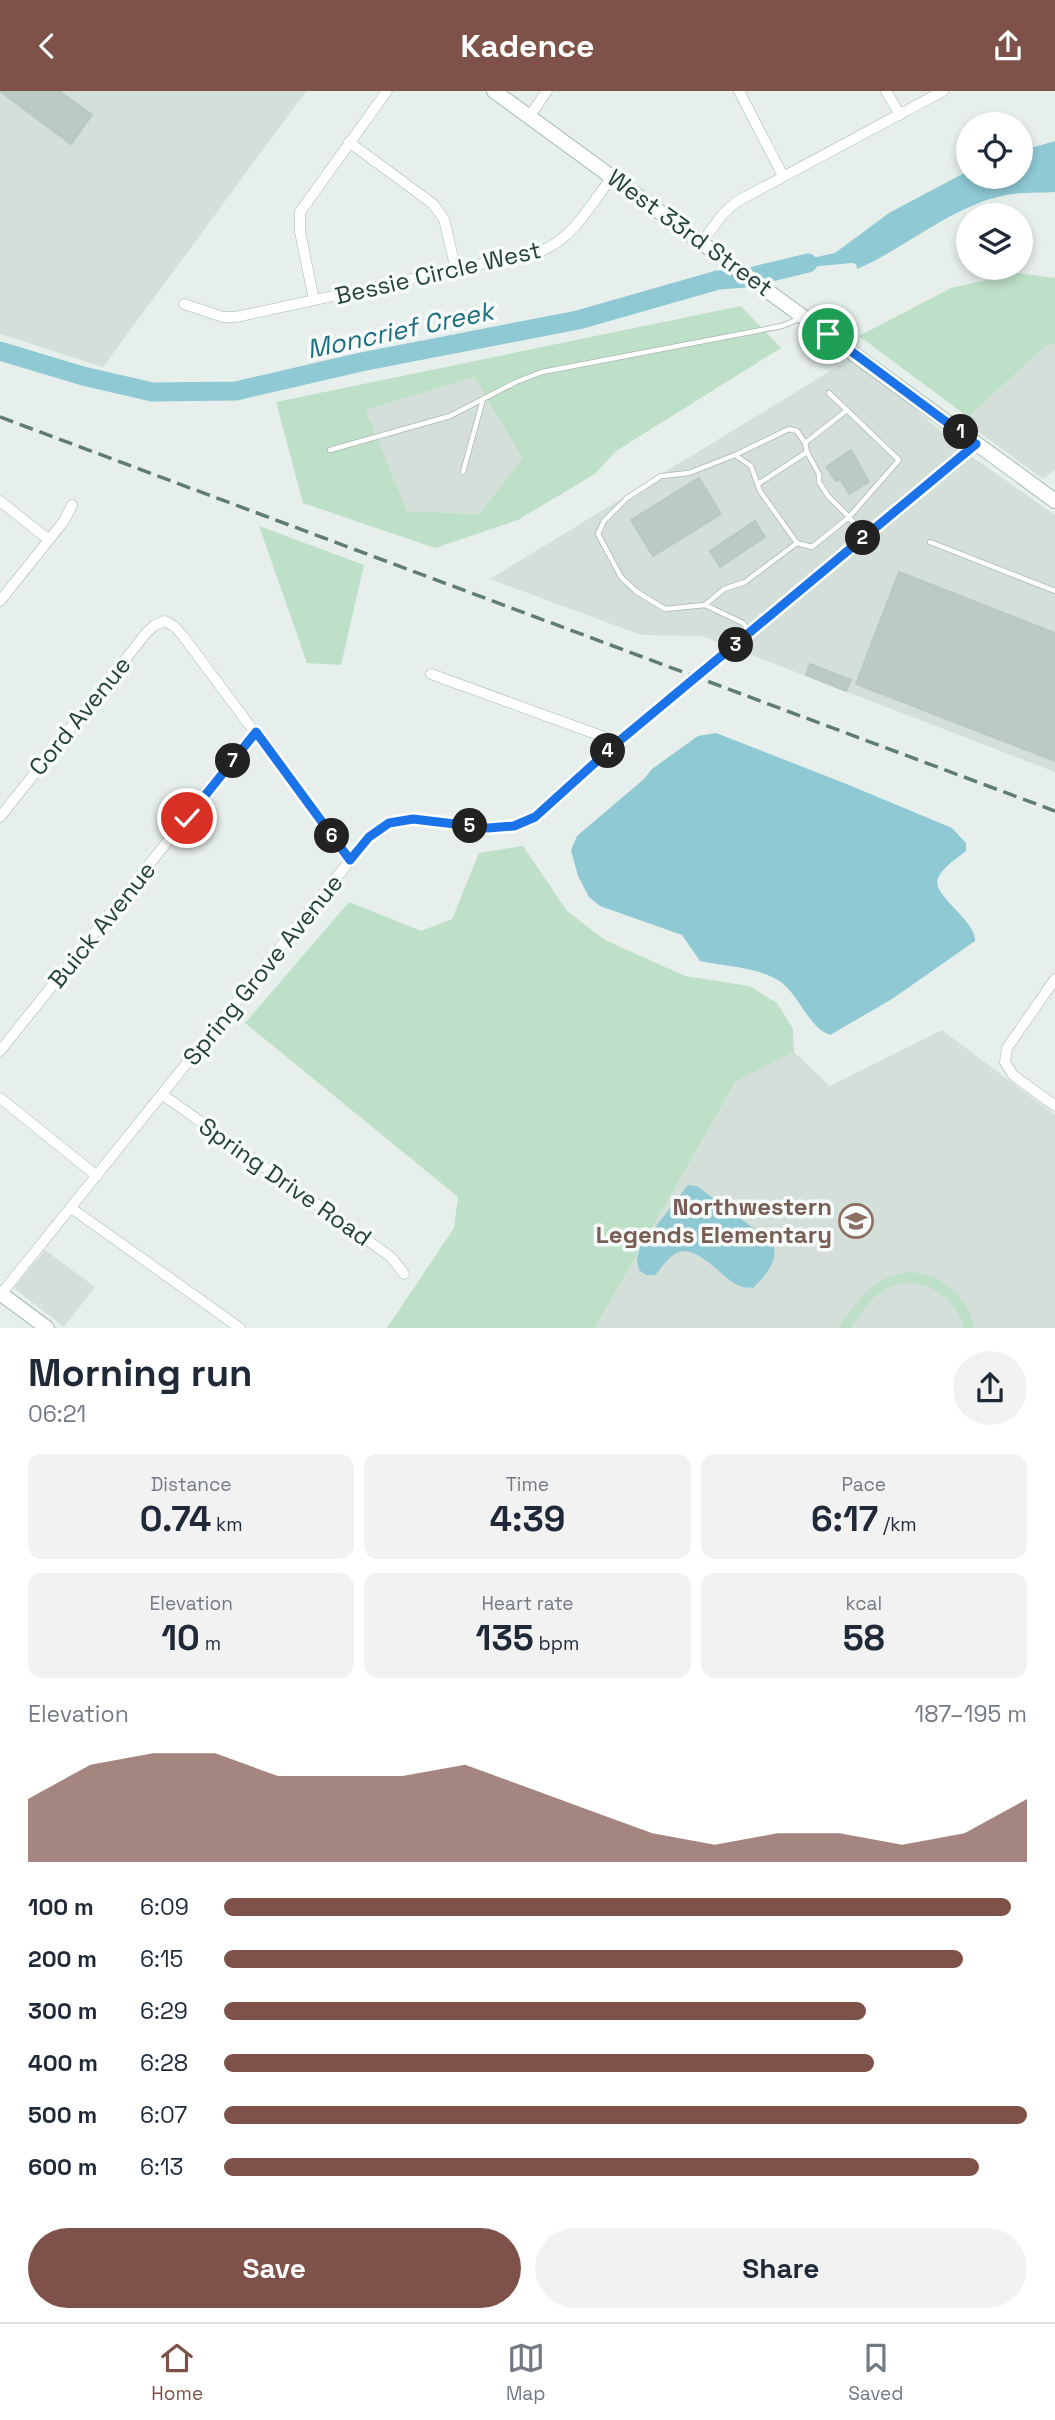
<!DOCTYPE html>
<meta charset="utf-8">
<style>
:root{--surface:#fff;--page:#f2f2f3;--text:#1f2937;--muted:#747a83;--line:#e0e1e3;--accent:#7f5249}
body{margin:0;font-family:"Space Grotesk",sans-serif;background:var(--page);color:var(--text);height:100vh;display:flex;flex-direction:column;font-size:26px;white-space:nowrap}
*{box-sizing:border-box;margin:0}
p{font-size:23px;color:var(--muted)}
.icon{flex:none;width:38px;height:38px;fill:none;stroke:currentColor;stroke-width:2;stroke-linecap:round;stroke-linejoin:round}
.map{position:relative;height:1237px;overflow:hidden}
.side{display:flex;flex-direction:column;background:var(--surface);flex:1}
.side>*{flex:none}
.buttons{position:absolute;left:956px;top:21px;display:grid;gap:14px}
.buttons a{display:grid;place-items:center;width:77px;height:77px;border-radius:50%;background:var(--surface);box-shadow:0 4px 10px #0003;font-size:35px}
.pin{position:absolute;display:grid;place-items:center;width:60px;height:60px;color:#fff;margin:-30px;border:4px solid #fff;border-radius:50%;box-shadow:0 2px 7px #0007}
.km{position:absolute;width:35px;height:35px;margin:-18px;border-radius:50%;background:#222;color:#fff;font-size:19px;line-height:35px;text-align:center}
.round{display:grid;place-items:center;flex:none;width:74px;height:74px;border-radius:37px;background:var(--page)}
.summary{display:flex;align-items:center;justify-content:space-between;height:119px;padding:0 28px}
h1{font-size:38px;font-weight:800;line-height:52px}
.stats{display:grid;grid-template-columns:repeat(3,1fr);gap:10px;height:119px;padding:7px 28px}
.stats div{display:grid;align-content:center;border-radius:14px;background:var(--page);text-align:center}
.stats b{font-size:35px;font-weight:800}
.stats small{font-size:19px;font-weight:400}
.stats p{font-size:19px}
.chart{height:196px;padding:14px 28px}
.chart p{display:flex;justify-content:space-between}
.chart svg{width:100%;height:126px;margin-top:7px;fill:var(--accent);opacity:.7}
.action{display:flex;gap:14px;margin-top:auto;padding:14px 28px}
.action a{flex:1;height:80px;border-radius:42px;background:var(--accent);color:#fff;font-size:28px;font-weight:800;line-height:80px;text-align:center}
.action a+a{background:var(--page);color:var(--text)}
ul{padding:0 28px;list-style:none;font-size:23px}
li{display:grid;grid-template-columns:112px 84px 1fr;align-items:center;height:52px}
li i{height:18px;border-radius:9px;background:var(--accent)}
header{display:flex;justify-content:space-between;align-items:center;height:91px;padding:0 28px;background:var(--accent);color:#fff;font-size:32px;font-weight:800}
.dock{display:flex;justify-content:space-around;align-items:center;height:98px;border-top:2px solid var(--line);background:var(--surface);font-size:19px;color:var(--muted)}
.dock a{display:grid;justify-items:center;gap:4px}
.dock .current{color:var(--accent)}
.map>svg:first-child{display:block}
.built{fill:#d4dfda}
.green{fill:#bfe0c8;fill-rule:evenodd}
.water{fill:#8ec9d4}
.lines{fill:none;stroke-linecap:round;stroke-linejoin:round}
.river{stroke:#8ec9d4;stroke-width:19}
.building{fill:#bbcac4;stroke:#b8c9c2;stroke-width:2}
.lane-casing{stroke:#a8b8b2;stroke-width:6}
.street-casing{stroke:#a8b8b2;stroke-width:11}
.secondary-casing{stroke:#a4bbb3;stroke-width:16}
.lane{stroke:#fff;stroke-width:4.5}
.street{stroke:#fff;stroke-width:10}
.secondary{stroke:#fff;stroke-width:14}
.rail{stroke:#5f7d75;stroke-width:3.5;stroke-dasharray:14 7;stroke-linecap:butt}
.route-casing{stroke:#fff;stroke-width:14}
.route{stroke:#1a73e8;stroke-width:9}
.labels{text-anchor:middle;stroke-width:7;stroke-linejoin:round;paint-order:stroke}
.street-label{font-size:24px;fill:#24423a;stroke:#f7fbf9}
.education-label{font-size:24px;font-weight:bold;fill:#785e54;stroke:#f7fbf9;text-anchor:end}
.water-label{font-size:26px;font-style:italic;fill:#1c6f80;stroke:#f7fbf9}
</style>
<header><svg class="icon" aria-label="back" viewBox="0 0 24 24"><path d="M15 5l-7 7 7 7"/></svg>Kadence<svg class="icon" aria-label="share" viewBox="0 0 24 24"><path d="M12 15V3M7 8l5-5 5 5M5 13v7h14v-7"/></svg></header>
<div class="map">
<svg width="1055" height="1237" viewBox="0 0 1055 1237">
<rect width="100%" height="100%" fill="#e6efeb"/>
<path class="built" d="M0,0h306l-203,276 -103,-33z
M1055,252v127l-12,9 -79,-58 82,-75z
M850,268l35,25 86,72 84,59v257l-353,-136 -61,-1 -151,-56z
M474,286l50,81 -45,56 -72,-3 -41,-101z
M942,939l113,85v213h-460l141,-247 58,-29 36,34z
M45,1159l50,37 -31,40 -50,-39z"/>
<path class="green" d="M1018,182l37,5v65l-9,3 -78,71 -109,-81 92,-48z
M741,215l40,42 -165,103 -21,23 -77,46 -83,28 -132,-45 -27,-101zM474,286l49,81 -44,56 -72,-3 -41,-101z
M259,435l105,39 -23,100 -34,-2z
M523,755l44,65 38,29 80,36 64,10 28,17 16,26 1,23 -58,29 -141,247h-208l67,-100 4,-31 -213,-174 104,-121 72,29 31,-12 27,-66z
M911,1181c33,4 56,23 63,56h-10c-10,-38 -52,-59 -86,-34 -11,8 -19,23 -27,34h-13c20,-28 36,-53 73,-56z"/>
<path class="water" d="M1055,50v51c-16,1 -33,0 -49,3 -55,11 -98,52 -149,74l-1,-5 -4,-1 -44,4 -1,-8 28,-6 54,-40 79,-42v6h52v-26z
M716,642l128,50 108,45 14,15v8c-9,7 -23,16 -28,27 -8,16 39,43 37,63l-83,58 -62,36c-24,-9 -31,-44 -54,-56 -21,-12 -52,-13 -76,-18l-18,-26 -82,-29 -11,-9 -11,-21 -7,-26 6,-14 67,-57 8,-10 46,-33z
M688,1094l9,1 75,56c8,18 -6,33 -19,46 -3,-1 -7,0 -11,-1 -19,-6 -41,-41 -63,-35 -10,3 -17,16 -24,23h-9l-7,-5 -2,-10 3,-13z"/>
<g class="lines">
<path class="river" d="M0,260l83,25 69,16 84,-1 125,-29 217,-42 140,-40 28,-2 62,-15"/>
</g>
<path class="building" d="M0,0h59l33,24 -21,29z
M851,359l18,32 -20,12 -9,-15 -4,2 -10,-14z
M699,387l22,36 -68,42 -22,-36z
M755,430l10,16 -45,30 -10,-16z
M899,481l156,61v128l-199,-77z
M810,573l41,16 -5,11 -40,-16z"/>
<g class="lines">
<g class="lane-casing">
<path id="lane" d="M805,352l2,9 12,22v8l9,14 21,21 50,-57 -70,-67
M330,359l120,-34 66,-34 26,-10 240,-46 19,-8
M735,364l54,-26 8,2 8,12 42,-33
M463,381l20,-73
M758,393l49,-32
M930,451l125,49
M797,452l15,4 37,-30 14,18
M705,514l19,-16 21,-7 52,-39 -37,-52 -9,-25 -16,-11 -46,18 -28,3 -34,22 -23,23 -6,13 23,43 16,15 28,17 40,-4 38,18 7,9"/>
</g>
<g class="street-casing">
<path id="street" d="M739,0l44,85
M886,0l14,24
M529,26l18,-26
M349,51l84,62 11,15 12,51
M702,151l21,-28 13,-12 207,-111
M314,209l-14,-68v-20l87,-121
M184,213l39,13h13l305,-66c33,-13 50,-47 71,-74
M0,410l49,39
M0,510l64,-80 8,-16
M431,583l187,68
M0,726l147,-185 8,-7 10,-4 10,6 8,9 167,224
M1055,888l-48,69 -2,14 8,13 42,31
M0,960l255,-319
M163,1004l228,162 13,17
M0,1007l97,78
M71,1117l169,120
M1,1203l368,-457 20,-14 24,-4 75,9 26,-2 21,-9 83,-75 358,-298"/>
</g>
<g class="secondary-casing">
<path id="secondary" d="M494,0l561,410
M0,1202l47,35"/>
</g>
<use href="#lane" class="lane"/>
<use href="#street" class="street"/>
<use href="#secondary" class="secondary"/>
<path class="rail" d="M0,326l1055,394"/>
</g>
<g class="lines">
<g class="route-casing">
<path id="route" d="M187,727l69,-86 94,128 19,-23 20,-14 24,-4 75,9 26,-2 21,-9 83,-75 358,-298 -148,-110"/>
</g>
<use href="#route" class="route"/>
</g>
<defs>
<g id="school-ring" transform="scale(1.75)"><circle r="9.5" fill="#f7fbf9" stroke="#8d6e63" stroke-width="1.5"/><path d="M0-5L7-2L0 1L-7-2ZM-4 1L0 2.5L4 1V4Q0 6-4 4Z" fill="#8d6e63"/></g>
</defs>
<g fill-rule="evenodd">
<use href="#school-ring" x="856" y="1130"/>
</g>
<g class="labels">
<g class="street-label">
<text transform="translate(690 142) rotate(36)" y="8">West 33rd Street</text>
<text transform="translate(438 182) rotate(-13)" y="8">Bessie Circle West</text>
<text transform="translate(80 625) rotate(-51)" y="8">Cord Avenue</text>
<text transform="translate(102 834) rotate(-51)" y="8">Buick Avenue</text>
<text transform="translate(263 879) rotate(-51)" y="8">Spring Grove Avenue</text>
<text transform="translate(285 1091) rotate(35)" y="8">Spring Drive Road</text>
</g>
<g class="education-label">
<text x="832" y="1124">Northwestern<tspan x="832" dy="28">Legends Elementary</tspan></text>
</g>
<g class="water-label">
<text transform="translate(400 239) rotate(-12)" y="9">Moncrief Creek</text>
</g>
</g>
</svg>
<div class="buttons">
<a><svg class="icon" aria-label="locate" viewBox="0 0 24 24"><circle cx="12" cy="12" r="6"/><path d="M12 2v4M12 18v4M2 12h4M18 12h4"/></svg></a>
<a><svg class="icon" aria-label="layers" viewBox="0 0 24 24"><path d="M12 4l9 5-9 5-9-5zM3 14l9 5 9-5"/></svg></a>
</div>
<div class="pin" style="left:828px;top:243px;background:#1e9e55"><svg class="icon" aria-label="arrive" viewBox="0 0 24 24"><path d="M6 21V4h12l-3 4 3 4H6"/></svg></div>
<div class="pin" style="left:187px;top:727px;background:#d93025"><svg class="icon" aria-label="check" viewBox="0 0 24 24"><path d="M5 12l5 5 9-10"/></svg></div>
<b class="km" style="left:961px;top:341px">1</b>
<b class="km" style="left:863px;top:447px">2</b>
<b class="km" style="left:736px;top:554px">3</b>
<b class="km" style="left:608px;top:660px">4</b>
<b class="km" style="left:470px;top:735px">5</b>
<b class="km" style="left:332px;top:745px">6</b>
<b class="km" style="left:233px;top:670px">7</b>
</div>
<section class="side">
<div class="summary"><div><h1>Morning run</h1><p>06:21</p></div><a class="round"><svg class="icon" aria-label="share" viewBox="0 0 24 24"><path d="M12 15V3M7 8l5-5 5 5M5 13v7h14v-7"/></svg></a></div>
<div class="stats">
<div><p>Distance</p><b>0.74<small> km</small></b></div>
<div><p>Time</p><b>4:39</b></div>
<div><p>Pace</p><b>6:17<small> /km</small></b></div>
</div>
<div class="stats">
<div><p>Elevation</p><b>10<small> m</small></b></div>
<div><p>Heart rate</p><b>135<small> bpm</small></b></div>
<div><p>kcal</p><b>58</b></div>
</div>
<div class="chart"><p><span>Elevation</span>187–195 m</p>
<svg viewBox="0 0 160 44" preserveAspectRatio="none"><path d="M0 44V22L10 10L20 6L30 6L40 14L50 14L60 14L70 10L80 18L90 26L100 34L110 38L120 34L130 34L140 38L150 34L160 22V44z"/></svg>
</div>
<ul>
<li><b>100 m</b>6:09<i style="width:98%"></i></li>
<li><b>200 m</b>6:15<i style="width:92%"></i></li>
<li><b>300 m</b>6:29<i style="width:80%"></i></li>
<li><b>400 m</b>6:28<i style="width:81%"></i></li>
<li><b>500 m</b>6:07<i style="width:100%"></i></li>
<li><b>600 m</b>6:13<i style="width:94%"></i></li>
</ul>
<div class="action"><a>Save</a><a>Share</a></div>
</section>
<nav class="dock">
<a class="current"><svg class="icon" aria-label="home" viewBox="0 0 24 24"><path d="M3 11l9-7 9 7M6 9v11h12V9"/></svg>Home</a>
<a><svg class="icon" aria-label="map" viewBox="0 0 24 24"><path d="M3 6l6-2 6 2 6-2v14l-6 2-6-2-6 2zM9 4v14M15 6v14"/></svg>Map</a>
<a><svg class="icon" aria-label="saved" viewBox="0 0 24 24"><path d="M7 4h10v16l-5-4-5 4z"/></svg>Saved</a>
</nav>
